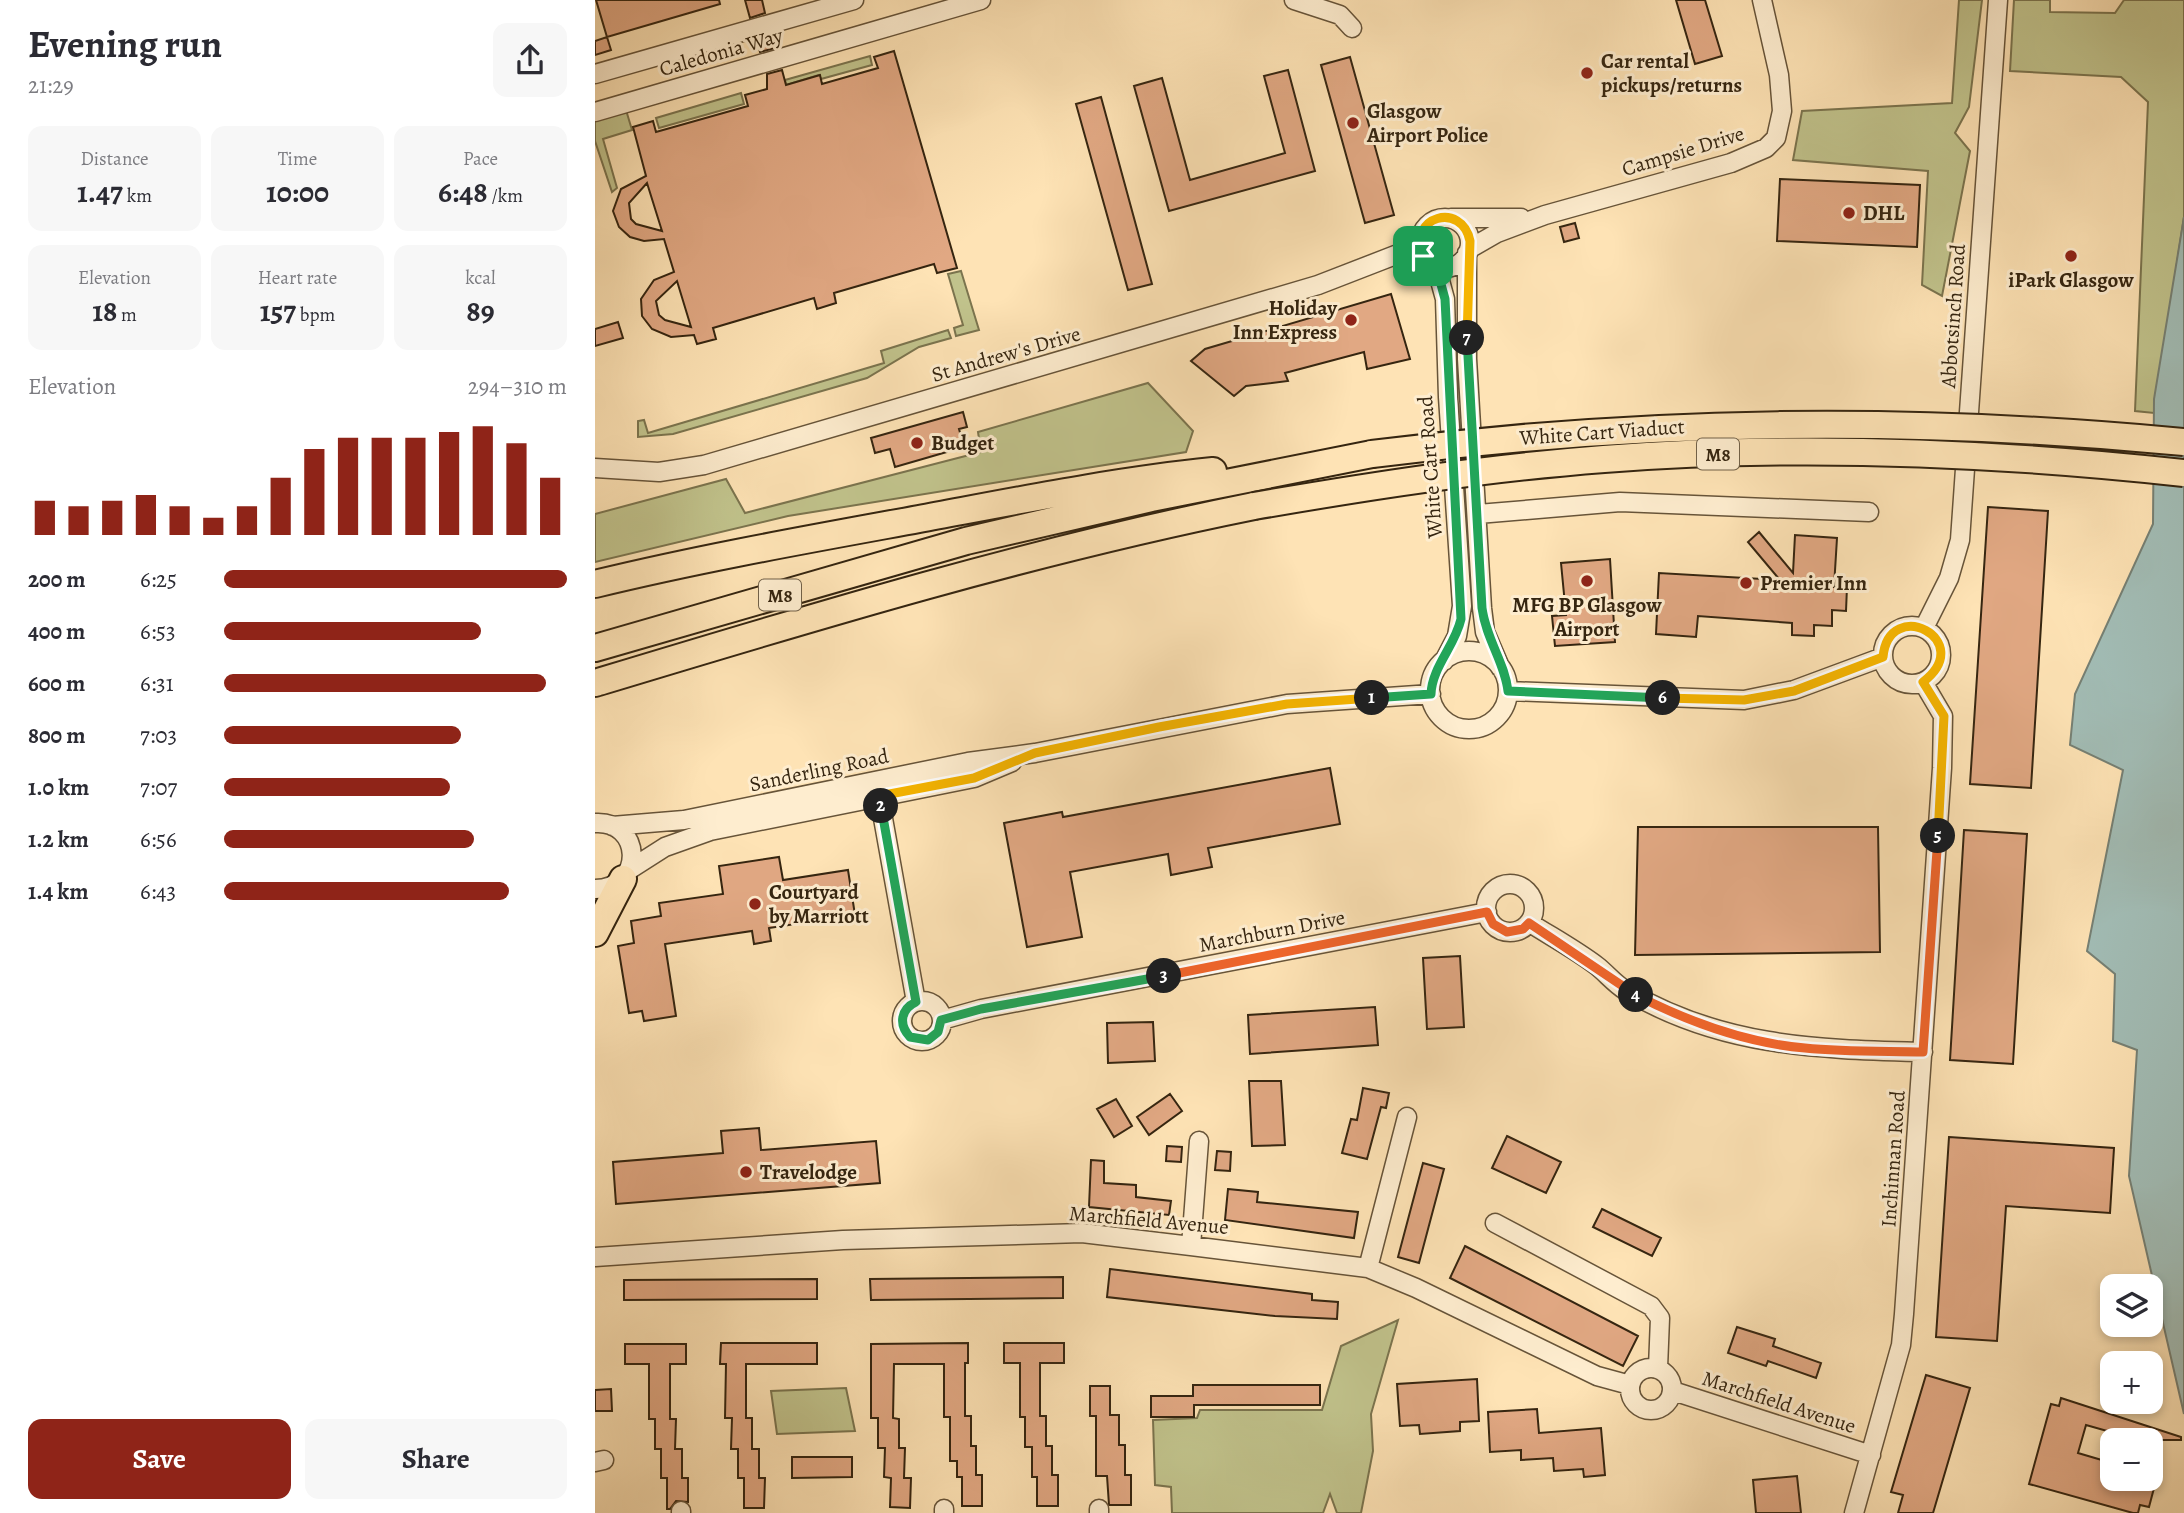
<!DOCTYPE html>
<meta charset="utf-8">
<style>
:root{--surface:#fff;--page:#f7f7f7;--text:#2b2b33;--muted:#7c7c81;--accent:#8f2418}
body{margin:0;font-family:Alegreya,serif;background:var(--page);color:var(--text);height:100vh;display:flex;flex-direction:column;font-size:26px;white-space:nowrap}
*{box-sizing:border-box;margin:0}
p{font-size:23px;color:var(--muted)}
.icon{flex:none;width:38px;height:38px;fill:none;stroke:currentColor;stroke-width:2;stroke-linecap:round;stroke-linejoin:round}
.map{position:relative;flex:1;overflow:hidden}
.side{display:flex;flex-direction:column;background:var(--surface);width:595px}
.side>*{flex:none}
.controls{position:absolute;left:1505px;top:1274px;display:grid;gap:14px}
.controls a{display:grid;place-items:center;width:63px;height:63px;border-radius:14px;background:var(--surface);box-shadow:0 4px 10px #0003;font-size:35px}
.pin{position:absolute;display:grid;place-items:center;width:60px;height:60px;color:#fff;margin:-30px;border-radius:14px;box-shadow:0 4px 10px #0006}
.km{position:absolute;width:35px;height:35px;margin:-18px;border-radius:50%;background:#222;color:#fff;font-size:19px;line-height:35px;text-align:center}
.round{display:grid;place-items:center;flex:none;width:74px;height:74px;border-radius:14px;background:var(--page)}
.overview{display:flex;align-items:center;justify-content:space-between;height:119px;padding:0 28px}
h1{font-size:38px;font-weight:700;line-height:52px}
.metrics{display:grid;grid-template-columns:repeat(3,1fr);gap:10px;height:119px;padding:7px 28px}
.metrics div{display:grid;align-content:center;border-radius:14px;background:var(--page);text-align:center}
.metrics b{font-size:30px;font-weight:700}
.metrics small{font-size:19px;font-weight:400}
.metrics p{font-size:19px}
.chart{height:196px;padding:14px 28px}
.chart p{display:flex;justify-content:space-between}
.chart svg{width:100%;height:126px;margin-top:7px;stroke:var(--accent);stroke-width:6}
.action{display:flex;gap:14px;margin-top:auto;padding:14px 28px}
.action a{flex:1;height:80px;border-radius:14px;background:var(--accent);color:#fff;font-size:28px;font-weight:700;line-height:80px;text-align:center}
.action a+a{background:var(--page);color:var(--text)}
ul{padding:0 28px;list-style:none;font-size:23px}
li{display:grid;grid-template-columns:112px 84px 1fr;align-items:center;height:52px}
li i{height:18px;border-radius:9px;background:var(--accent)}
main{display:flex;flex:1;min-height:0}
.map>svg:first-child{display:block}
.green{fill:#c1c38c;stroke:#7b744e;stroke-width:2}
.water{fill:#a2bdb6;stroke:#768074;stroke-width:2}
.building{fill:#e1a883;stroke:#352510;stroke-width:2;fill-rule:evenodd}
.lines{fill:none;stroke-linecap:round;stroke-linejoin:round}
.minor-casing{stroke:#675439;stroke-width:21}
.highway-casing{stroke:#352510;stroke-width:30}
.minor{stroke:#feedcf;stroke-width:18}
.highway{stroke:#fee3b5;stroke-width:26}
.highway-bridge-casing{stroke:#352510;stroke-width:30;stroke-linecap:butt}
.highway-bridge{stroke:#fee3b5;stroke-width:26}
.split-1-casing{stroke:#fff;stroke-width:14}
.split-2-casing{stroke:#fff;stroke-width:14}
.split-3-casing{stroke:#fff;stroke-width:14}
.split-4-casing{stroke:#fff;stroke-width:14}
.split-5-casing{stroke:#fff;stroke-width:14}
.split-6-casing{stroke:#fff;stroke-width:14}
.split-7-casing{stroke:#fff;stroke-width:14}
.split-8-casing{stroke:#fff;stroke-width:14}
.split-1{stroke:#22a559;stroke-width:9}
.split-2{stroke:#f5b400;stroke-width:9}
.split-3{stroke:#22a559;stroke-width:9}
.split-4{stroke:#f0652b;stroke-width:9}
.split-5{stroke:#f0652b;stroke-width:9}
.split-6{stroke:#f5b400;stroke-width:9}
.split-7{stroke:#22a559;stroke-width:9}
.split-8{stroke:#f5b400;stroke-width:9}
.poi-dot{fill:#8f2418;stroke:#feedcf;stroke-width:2.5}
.labels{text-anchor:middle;stroke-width:6;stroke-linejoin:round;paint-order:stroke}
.shield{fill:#feedcf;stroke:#716149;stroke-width:2}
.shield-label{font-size:19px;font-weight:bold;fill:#352510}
.street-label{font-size:21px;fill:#352510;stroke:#feedcf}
.poi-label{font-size:21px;font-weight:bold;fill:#352510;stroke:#feedcf;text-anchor:start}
</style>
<main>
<section class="side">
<div class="overview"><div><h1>Evening run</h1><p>21:29</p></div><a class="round"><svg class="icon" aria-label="share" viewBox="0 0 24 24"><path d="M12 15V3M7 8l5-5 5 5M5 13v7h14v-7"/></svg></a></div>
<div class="metrics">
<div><p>Distance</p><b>1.47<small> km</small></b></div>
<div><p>Time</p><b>10:00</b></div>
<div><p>Pace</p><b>6:48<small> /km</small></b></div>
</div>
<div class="metrics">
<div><p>Elevation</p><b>18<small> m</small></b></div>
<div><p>Heart rate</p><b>157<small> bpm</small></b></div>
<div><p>kcal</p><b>89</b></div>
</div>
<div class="chart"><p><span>Elevation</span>294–310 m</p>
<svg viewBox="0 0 160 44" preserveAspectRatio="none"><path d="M5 44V32M15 44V34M25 44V32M35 44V30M45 44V34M55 44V38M65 44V34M75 44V24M85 44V14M95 44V10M105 44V10M115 44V10M125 44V8M135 44V6M145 44V12M155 44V24"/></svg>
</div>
<ul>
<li><b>200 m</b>6:25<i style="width:100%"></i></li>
<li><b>400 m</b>6:53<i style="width:75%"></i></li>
<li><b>600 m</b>6:31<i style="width:94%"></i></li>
<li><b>800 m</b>7:03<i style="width:69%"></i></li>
<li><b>1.0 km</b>7:07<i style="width:66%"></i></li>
<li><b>1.2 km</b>6:56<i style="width:73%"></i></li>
<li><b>1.4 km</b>6:43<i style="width:83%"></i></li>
</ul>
<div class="action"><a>Save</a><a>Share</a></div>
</section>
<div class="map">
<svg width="1589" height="1513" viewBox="0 0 1589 1513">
<rect width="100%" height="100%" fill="#fee3b5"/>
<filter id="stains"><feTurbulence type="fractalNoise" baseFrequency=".00286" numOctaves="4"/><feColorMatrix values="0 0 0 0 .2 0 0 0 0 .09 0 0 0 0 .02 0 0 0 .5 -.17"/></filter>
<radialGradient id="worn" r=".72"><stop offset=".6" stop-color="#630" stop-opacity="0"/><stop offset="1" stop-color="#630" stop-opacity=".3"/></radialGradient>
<path class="green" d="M1364,0h23l-13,107 -14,26 15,18 -28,145 -20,-11 6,-114 -135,-11 9,-49 150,-8z
M1419,0h36v12l65,1 9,-13h60v217l-30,196 -19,-2 13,-309 -27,-25 -111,-6z
M275,56l2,9 -51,14 -2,-4 -33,10 -1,-5z
M146,93l3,11 -85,24 -3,-10z
M31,110l6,20 -29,9 14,49 -5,4 -17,-51v-22z
M366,271l18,59 -23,6 -2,-8 9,-3 -15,-51z
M353,330l3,8 -32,9 -52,31 -194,56 -35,3v-16l6,-1 4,13 236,-70 -3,-12z
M553,383l45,48 -7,21 -398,64 -193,46v-48l131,-35 19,34 236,-61 -3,-20z
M803,1320l-27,94 2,37 -12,62h-24l-7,-19 -7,19h-151l-1,-26 -16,-2 -2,-65 44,-2 3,-8h122l19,-64z
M251,1388l9,43 -78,3 -6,-43z"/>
<path class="water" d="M1589,217v1197l-55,-238 8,-126 -24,-9 2,-67 -28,-23 36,-181 -53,-25 5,-51 78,-170 1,-125z"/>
<path class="building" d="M1,0h123l1,4 -113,33z
M150,0h17l3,13 -15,5z
M1081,0h29l17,56 -27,8z
M177,35l3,13 -15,4 -3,-12z
M12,37l4,13 -16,5v-14z
M299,51l63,217 -20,5 -3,-9 -100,29 2,10 -19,6 -3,-11 -101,30 3,11 -19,5 -3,-9 -23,2 -19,-8 -10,-13 -1,-17 13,-19 20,-8 -10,-33 -20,2 -14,-4 -11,-10 -6,-16 8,-22 25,-13 -13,-49 20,-6 3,11 92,-26 -3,-11 22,-6v-15l15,-4 4,15 34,-10 2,9 56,-16 -4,-11zM52,183l15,48 -26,-7 -5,-5 -2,-16zM82,281l14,46 -26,-7 -6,-5 -3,-14z
M755,57l44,158 -29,8 -44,-158z
M693,70l27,101 -146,40 -35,-125 28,-8 28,102 95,-27 -21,-77z
M506,97l51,187 -24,6 -52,-186z
M1185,179l140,6 -3,62 -140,-6z
M980,223l4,15 -15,4 -4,-15z
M796,294l19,65 -43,10 -3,-17 -79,21 3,8 -42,5 -12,10 -43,-35 14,-12z
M23,322l5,16 -28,8v-17z
M368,412l4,15 -8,2 5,18 -69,20 -5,-18 -15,4 -4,-15z
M1393,507l60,4 -17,277 -61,-4z
M1164,532l34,41 2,-38 42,3 -3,49h13l-1,24 -14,-1v16l-18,-1v11l-22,-1v-12l-94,-7 -2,21 -40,-3 3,-61 121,7 -32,-38z
M1015,559l5,83 -60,4 -3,-30 14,-1 -5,-52z
M735,768l10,56 -132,24 4,19 -41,8 -3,-21 -98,18 12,65 -55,10 -23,-124 58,-11 1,5z
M1043,827h240l2,125 -245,3z
M1369,830l63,4 -14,230 -63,-4z
M184,857l4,23 65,-10 7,45 -86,13 2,13 -17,3 -2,-13 -87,13 11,72 -32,5 -2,-10 -13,2 -11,-67 16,-3 -3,-22 30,-5 -2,-13 64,-9 -4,-28z
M865,956l4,71 -37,2 -4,-71z
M780,1007l3,38 -128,9 -2,-39z
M558,1022l2,39 -47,2 -1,-40z
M654,1081h32l4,64 -33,1z
M768,1088l26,5 -3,15 -5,-1 -14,52 -25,-6 9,-34 6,1z
M575,1094l12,17 -33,24 -12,-18z
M521,1099l16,27 -18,11 -17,-28z
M164,1128l2,22 115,-9 4,42 -264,21 -3,-42 110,-9 -2,-22z
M912,1136l54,26 -15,31 -54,-25z
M1354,1137l165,11 -4,65 -104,-7 -9,135 -61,-4z
M572,1146l15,1 -1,15 -15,-1z
M622,1151l14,1 -1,19 -15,-1z
M496,1160l13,1v22l32,2v12l35,4 -2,14 -80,-8z
M828,1163l21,6 -25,94 -21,-6z
M633,1189l30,3 -1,10 101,10 -4,26 -129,-18z
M1007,1209l59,29 -9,18 -59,-29z
M870,1246l173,90 -15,30 -173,-88z
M515,1269l202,25v6l26,2 -1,17 -62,-3 -168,-19z
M468,1277v21l-192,2 -1,-21z
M222,1279v20l-193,1v-20z
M1142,1327l38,12 -2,7 48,17 -5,15 -48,-17 -2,5 -38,-13z
M126,1343h96v21h-71v54h6v31h7v29h6l-1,30h-20v-30h-6v-29h-7l1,-31h-7l1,-54h-6z
M373,1343v20h-3v53h6v30h5v29h6v31h-20v-29h-5v-16h-7v-44h-6v-53h-50l-1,54 6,1v29h6l-1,30h7l-1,30 -20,-1 1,-29 -7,-1 1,-29h-7v-30h-7v-74z
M409,1343h60v20h-24v53h6v30h6v29h6v31h-21v-29h-5v-30h-7v-30h-5v-54h-16z
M30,1344h61v20h-16v55h6l-1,30h7v29h6v24l-12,-1 -6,8h-3v-31h-6v-29h-6v-30h-6v-55h-24z
M1331,1375l44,13 -37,125h-35l5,-18 -12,-3z
M882,1379l2,42 -19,1v9l-40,3 -1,-9 -19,1 -3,-42z
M598,1385h127v20h-126v12h-43v-21h42z
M495,1386h20v29h9v30h6v30h6v30h-22l-2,-29h-11v-60h-6z
M16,1389l1,22h-17v-21z
M1466,1398l120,39v3h-42l-53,-15 -8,28 34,10v16h36l-1,6 7,3 -5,19 -9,-2 -2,8h-5l-104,-29 22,-80 8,2z
M942,1409l2,24 62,-5 4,47 -21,2 -1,-8 -29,2 -1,-13 -32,2v-10l-31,2 -2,-40z
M197,1457h60v20l-60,1z
M1202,1476l4,37h-45l-3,-33z"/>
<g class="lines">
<g class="minor-casing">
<path id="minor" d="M699,0l46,15 12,13
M0,74l259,-74
M0,112l386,-112
M825 243a25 25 0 1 1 50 0a25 25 0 1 1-50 0Z
M856,218h70
M874,249l28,-16 48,-18 186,-52 35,-15 10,-10 6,-27 -3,-36 -17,-75
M872,253v106l15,249 3,24 15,35
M841,266l9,33 3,98 14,209 -5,30 -13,25
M0,468l64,4 45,-7 614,-180 80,-31 25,2
M883,514l142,-12 249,10
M1288 655a29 29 0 1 1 58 0a29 29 0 1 1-58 0Z
M1329,628l25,-50 11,-38 38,-540
M835 690a39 39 0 1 1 78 0a39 39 0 1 1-78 0Z
M913,691l236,9 50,-10 89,-33
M284,796l37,206
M0,823c47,-3 51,65 0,66
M17,826l72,-6 284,-58 67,-9 252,-49 144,-10
M34,870l36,-23 45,-16 264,-53 38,-16
M891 908a24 24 0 1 1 48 0a24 24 0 1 1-48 0Z
M935,923c22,14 46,27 67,43 9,7 18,18 28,24 96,57 191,59 298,62
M307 1021a20 20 0 1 1 40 0a20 20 0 1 1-40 0Z
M347,1020l39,-11 506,-97
M900,1223l156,83 9,12 -2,50
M596,1246l8,-105
M0,1257l248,-17 239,-7 109,13 177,22 48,20 181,88 33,9
M773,1268l39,-151
M1035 1389a21 21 0 1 1 42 0a21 21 0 1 1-42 0Z
M1078,1391l198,64
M0,1462l9,-2
M349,1509v4
M504,1509v4
M86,1513v-2
M1259,1513l47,-168 3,-31 38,-546 1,-52 -20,-34"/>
</g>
<g class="highway-casing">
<path id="highway" d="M0,584c107,-26 215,-45 324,-65 97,-18 195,-38 294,-48
M0,648l371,-107 185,-43 221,-44
M0,683c218,-66 435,-132 659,-177
M0,933l28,-54"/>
</g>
<use href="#minor" class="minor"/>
<use href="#highway" class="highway"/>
<g class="highway-bridge-casing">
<path id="highway-bridge" d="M777,454c276,-35 536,-38 812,-12
M659,506c116,-20 232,-38 350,-47 194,-15 387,-7 580,14"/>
</g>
<use href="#highway-bridge" class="highway-bridge"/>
</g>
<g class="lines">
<g class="split-1-casing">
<path id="split-1" d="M777,698l59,-4c1,-27 24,-48 30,-75l-16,-320 -9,-33 -13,-10"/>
</g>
<g class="split-2-casing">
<path id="split-2" d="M286,806l-2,-10 95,-18 61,-25 124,-26 128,-23 85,-6"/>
</g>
<g class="split-3-casing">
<path id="split-3" d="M286,806l35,196c-15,7 -18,22 -6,35l18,3 10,-8 3,-12 40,-11 183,-33"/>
</g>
<g class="split-4-casing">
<path id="split-4" d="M569,976l323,-64 6,12 14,8 16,-3 6,-6 107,72"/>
</g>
<g class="split-5-casing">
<path id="split-5" d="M1041,995c53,27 109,48 169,53 39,4 79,3 118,4l15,-216"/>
</g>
<g class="split-6-casing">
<path id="split-6" d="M1068,698l81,2 50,-9 89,-34c6,-62 95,-17 40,25l21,34 -6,120"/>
</g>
<g class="split-7-casing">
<path id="split-7" d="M872,338l15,270c4,31 23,55 26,83l155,7"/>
</g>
<g class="split-8-casing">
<path id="split-8" d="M828,256c-16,-40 39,-55 47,-15l-3,97"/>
</g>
<use href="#split-1" class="split-1"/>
<use href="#split-2" class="split-2"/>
<use href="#split-3" class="split-3"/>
<use href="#split-4" class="split-4"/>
<use href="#split-5" class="split-5"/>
<use href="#split-6" class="split-6"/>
<use href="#split-7" class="split-7"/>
<use href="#split-8" class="split-8"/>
</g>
<g class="poi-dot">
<circle cx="992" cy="73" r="7"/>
<circle cx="758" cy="123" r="7"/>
<circle cx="1254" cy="213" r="7"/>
<circle cx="1476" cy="256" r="7"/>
<circle cx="756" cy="320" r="7"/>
<circle cx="322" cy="443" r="7"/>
<circle cx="992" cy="581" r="7"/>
<circle cx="1151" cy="583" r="7"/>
<circle cx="160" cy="904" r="7"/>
<circle cx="151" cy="1172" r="7"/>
</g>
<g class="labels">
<g class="shield">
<rect x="1102" y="438.5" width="42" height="31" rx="5"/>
<rect x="164" y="579.5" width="42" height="31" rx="5"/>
</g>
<g class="shield-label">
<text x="1123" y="461">M8</text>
<text x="185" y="602">M8</text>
</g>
<g class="street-label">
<text transform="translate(126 52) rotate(-16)" y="7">Caledonia Way</text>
<text transform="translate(1088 151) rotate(-17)" y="7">Campsie Drive</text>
<text transform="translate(1358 316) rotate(-86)" y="7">Abbotsinch Road</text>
<text transform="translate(411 354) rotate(-16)" y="7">St Andrew's Drive</text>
<text transform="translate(1007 432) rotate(-4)" y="7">White Cart Viaduct</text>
<text transform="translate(835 467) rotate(-94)" y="7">White Cart Road</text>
<text transform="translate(224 770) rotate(-12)" y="7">Sanderling Road</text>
<text transform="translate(677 931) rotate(-11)" y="7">Marchburn Drive</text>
<text transform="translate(1298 1159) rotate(-86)" y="7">Inchinnan Road</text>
<text transform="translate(554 1220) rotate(5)" y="7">Marchfield Avenue</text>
<text transform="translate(1184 1402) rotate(18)" y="7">Marchfield Avenue</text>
</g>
<g class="poi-label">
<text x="1006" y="68">Car rental<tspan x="1006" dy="24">pickups/returns</tspan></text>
<text x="772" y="118">Glasgow<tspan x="772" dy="24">Airport Police</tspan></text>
<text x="1268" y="220">DHL</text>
<text x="1476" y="287" text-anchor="middle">iPark Glasgow</text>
<text x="742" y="315" text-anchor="end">Holiday<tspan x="742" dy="24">Inn Express</tspan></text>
<text x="336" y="450">Budget</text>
<text x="1165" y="590">Premier Inn</text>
<text x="992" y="612" text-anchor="middle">MFG BP Glasgow<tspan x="992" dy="24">Airport</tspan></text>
<text x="174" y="899">Courtyard<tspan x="174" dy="24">by Marriott</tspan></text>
<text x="165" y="1179">Travelodge</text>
</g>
</g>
<rect width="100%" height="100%" filter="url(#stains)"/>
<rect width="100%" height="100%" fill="url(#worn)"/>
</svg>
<div class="controls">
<a><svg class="icon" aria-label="layers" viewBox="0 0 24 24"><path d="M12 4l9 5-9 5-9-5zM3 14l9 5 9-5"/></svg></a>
<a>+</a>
<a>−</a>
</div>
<div class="pin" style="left:828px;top:256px;background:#1e9e55"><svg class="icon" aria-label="arrive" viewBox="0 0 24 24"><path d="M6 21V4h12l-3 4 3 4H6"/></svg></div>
<b class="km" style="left:777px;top:698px">1</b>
<b class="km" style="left:286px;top:806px">2</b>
<b class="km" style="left:569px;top:976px">3</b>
<b class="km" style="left:1041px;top:995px">4</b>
<b class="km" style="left:1343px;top:836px">5</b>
<b class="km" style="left:1068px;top:698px">6</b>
<b class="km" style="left:872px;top:338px">7</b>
</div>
</main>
